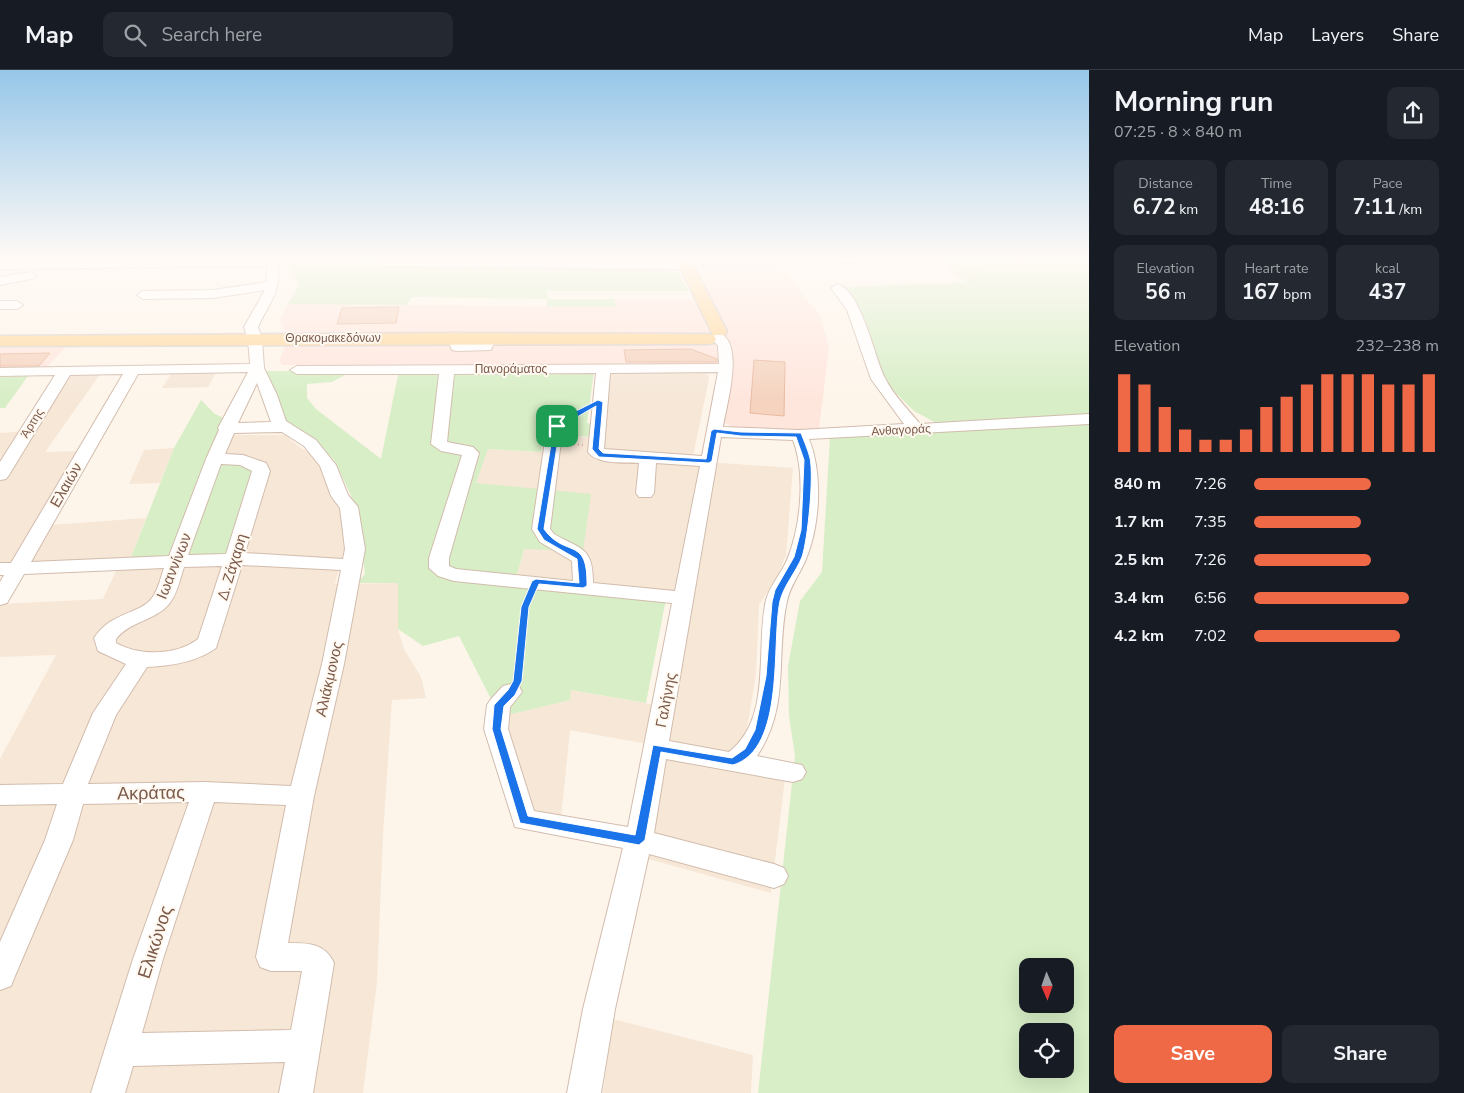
<!DOCTYPE html>
<meta charset="utf-8">
<style>
:root{--surface:#171b24;--page:#242831;--text:#f1f3f6;--muted:#9ea1a6;--line:#363941;--accent:#ef6947}
body{margin:0;font-family:"Nunito Sans",sans-serif;background:var(--page);color:var(--text);height:100vh;display:flex;flex-direction:column;font-size:19px;white-space:nowrap}
*{box-sizing:border-box;margin:0}
p{font-size:16px;color:var(--muted)}
.icon{flex:none;width:28px;height:28px;fill:none;stroke:currentColor;stroke-width:2;stroke-linecap:round;stroke-linejoin:round}
.map{position:relative;flex:1;overflow:hidden}
.drawer{display:flex;flex-direction:column;background:var(--surface);width:375px}
.drawer>*{flex:none}
.needle{width:32px;rotate:178deg}
.buttons{position:absolute;left:1019px;top:888px;display:grid;gap:10px}
.buttons a{display:grid;place-items:center;width:55px;height:55px;border-radius:10px;background:var(--surface);box-shadow:0 5px 20px #0002;font-size:25px}
.pin{position:absolute;display:grid;place-items:center;width:42px;height:42px;color:#fff;margin:-21px;border-radius:10px;box-shadow:0 2px 8px #0006}
.round{display:grid;place-items:center;flex:none;width:52px;height:52px;border-radius:10px;background:var(--page)}
.head{display:flex;align-items:center;justify-content:space-between;height:85px;padding:0 25px}
h1{font-size:28px;font-weight:700;line-height:38px}
.figures{display:grid;grid-template-columns:repeat(3,1fr);gap:8px;height:85px;padding:5px 25px}
.figures div{display:grid;align-content:center;border-radius:10px;background:var(--page);text-align:center}
.figures b{font-size:21px;font-weight:700}
.figures small{font-size:14px;font-weight:400}
.figures p{font-size:14px}
.chart{height:140px;padding:10px 25px}
.chart p{display:flex;justify-content:space-between}
.chart svg{width:100%;height:90px;margin-top:5px;stroke:var(--accent);stroke-width:6}
.cta{display:flex;gap:10px;margin-top:auto;padding:10px 25px}
.cta a{flex:1;height:58px;border-radius:10px;background:var(--accent);color:#fff;font-size:20px;font-weight:700;line-height:58px;text-align:center}
.cta a+a{background:var(--page);color:var(--text)}
ul{padding:0 25px;list-style:none;font-size:16px}
li{display:grid;grid-template-columns:80px 60px 1fr;align-items:center;height:38px}
li i{height:12px;border-radius:6px;background:var(--accent)}
header{display:flex;align-items:center;gap:30px;box-sizing:border-box;height:70px;padding:0 25px;background:var(--surface);border-bottom:1px solid var(--line)}
header strong{font-size:24px}
nav{display:flex;gap:28px;margin-inline-start:auto;font-size:18px}
.search{width:350px;height:45px;background:var(--page);display:flex;align-items:center;gap:12px;box-sizing:border-box;padding:0 18px;border-radius:10px;color:var(--muted);font-size:19px}
main{display:flex;flex:1;min-height:0}
.map>svg:first-child{display:block}
.residential{fill:#f6e7d7}
.commercial{fill:#ffe6dd}
.green{fill:#d7eec6;fill-rule:evenodd}
.building{fill:#f5d3bf;stroke:#e9b99e}
.lines{fill:none;stroke-linecap:round;stroke-linejoin:round}
.minor-casing{stroke:#d2bcad;stroke-width:2}
.major-casing{stroke:#dad1cc;stroke-width:3}
.path-far2{stroke:#dbb6a1;stroke-width:2;stroke-dasharray:0.5 2.5;stroke-linecap:butt}
.path-far1{stroke:#dbb6a1;stroke-width:2.5;stroke-dasharray:1 3;stroke-linecap:butt}
.path{stroke:#dbb6a1;stroke-width:4;stroke-dasharray:1 4.5;stroke-linecap:butt}
.minor{fill:#fff;fill-rule:evenodd}
.major{fill:#ffd99f;fill-rule:evenodd}
.route{fill:#1a73e8;stroke:#fff;fill-rule:evenodd}
.labels{text-anchor:middle;stroke-width:4;stroke-linejoin:round;paint-order:stroke}
.far-street-label{font-size:12px;fill:#7b5a4a;stroke:#fff9f1}
.street-label{font-size:15px;fill:#7b5a4a;stroke:#fff9f1}
.near-street-label{font-size:18px;fill:#7b5a4a;stroke:#fff9f1}
</style>
<header>
<strong>Map</strong>
<div class="search"><svg class="icon" aria-label="search" viewBox="0 0 24 24"><circle cx="10" cy="10" r="6"/><path d="M15 15l6 6"/></svg>Search here</div>
<nav><a>Map</a><a>Layers</a><a>Share</a></nav>
</header>
<main>
<div class="map">
<svg width="1089" height="1023" viewBox="0 0 1089 1023">
<rect width="100%" height="100%" fill="#fef5ea"/>
<path class="residential" d="M0,187h156l-156,9z
M290,187h65l-2,5h-66z
M482,187h96l1,8h-98z
M217,301l-9,16 -46,1 10,-16z
M608,302h100l1,7 -17,82 101,7 -7,87 -9,21 -18,29 -3,70 -16,94 45,10 -14,114 -130,-36 23,-110 -94,-17 -9,88 -29,-6 -32,-95 70,-17 1,-10 101,18 16,-109 -154,-10 -17,-14 7,-26 -48,-66 12,-34 64,4 4,-17 43,1z
M101,303l-56,79 36,-1 -44,75 109,-8 -16,42 -130,7v-134l31,-2 37,-57z
M232,365h53l13,11 15,9 14,20 16,34 3,34 -11,41 63,-1v46l6,20 17,28 5,21 -34,2 -9,135 -6,147 -14,111h-363v-334l56,-104 -56,2v-53l103,-5 14,-30 121,-13 29,-93 -48,1z
M174,378l-14,35 -31,1 15,-34z
M613,949l140,36 -2,38h-148z"/>
<path class="commercial" d="M699,194l81,1 40,51 9,32 -10,81h-68l-18,-2 -8,-4 4,-20 2,-39 -449,1 -3,-4 9,-22 -8,-20 8,-15 327,3 -1,-8h96z
M66,277l-19,20 -47,1v-20z"/>
<path class="green" d="M355,187h29l-1,9h52l1,-9h92h-46l-1,8 98,-1 -1,-7h93l17,34h-141l1,8h66l2,8h-69v-8l-136,-2 -4,8 -119,-1 11,-19 -12,-23h66z
M989,187h100v157l-153,9 -22,-12 -24,-24 -12,-20 -13,-48 -20,-32 121,-5 -29,-23z
M399,300l195,1 -7,52 13,1 -1,13 -54,-2 -4,17 -53,-3 -12,34 115,11 -8,57 -59,-2 -7,26 17,14 132,10 -20,104 -75,-13 -1,10 -70,17 -41,-81 -36,10 -25,-17v-46h-41l8,-9 -8,-66 -23,-48 -15,-15 -34,-23 -19,-51h105l-26,4 -13,7 -25,2v14l9,11 65,50z
M28,306l-23,32h-5v-31z
M201,330l14,14 11,5 -20,45 61,-1 -29,93 -108,4 44,-112z
M1089,354v669h-331l37,-337 -6,-40 -1,-50 12,-65 22,-29 8,-135zM1028,896h37v38h-37zM1028,961h37v38h-37z"/>
<path class="building" d="M399,237l-3,16 -59,1 5,-16z
M691,279l26,10v3h-91l-2,-12z
M50,283l-11,13h-39v-12z
M754,290l31,2 -1,54 -34,-3z"/>
<g class="lines">
<g class="minor-casing">
<path id="minor" d="M264,187h12c8,31 -5,43 -18,70l4,12 2,29 13,27 9,26 30,19 20,25 12,30 10,12 7,42 -21,115 -30,132 -26,147c20,0 37,0 46,20l-21,130h-34l6,-31 -152,4 -8,27h-34l42,-134 56,-157 -106,2 -10,36 -58,136 -4,10 -11,4v-48l45,-102 12,-36 -57,1v-20l63,-1 30,-71 33,-49 -28,-13 -4,-13c18,-27 45,-23 58,-40 6,-8 9,-21 12,-30l-140,6 -17,29 -7,2v-23l4,-7h-4v-12h11l112,-189 -53,1 -61,100 -3,4 -6,1v-18l55,-87 -55,1v-8l250,-4 -2,-25 -4,-12 21,-37 -52,8 -70,1 -6,-4 6,-4 70,-1 54,-8v-16l-267,3v-6l265,-3zM248,302l-30,56 1,2 -13,29 -37,97 -138,6 107,-188zM257,313l14,39 -33,1zM282,362l22,14 16,20 11,30 9,12 5,41 -2,10 -98,-6 25,-82 -4,-8 -23,-8 -18,-1 9,-21zM221,394l19,1 12,6 -26,83 -38,1zM242,495l99,5 -19,94 -31,122 -86,-4 -117,2 28,-69 31,-48c23,-1 50,-5 69,-19zM222,496l-24,73c-22,17 -59,17 -82,4v-4c14,-18 39,-18 53,-35 8,-9 11,-25 15,-37zM214,732l72,3 -30,152 4,10 11,4h31l-11,59 -149,3 21,-74z
M796,187h129l-5,3 -73,3 -46,-3z
M389,191l298,2 6,3 -6,3 -302,-3v-4z
M31,202l6,4 -2,2 -35,7v-8z
M837,214c25,7 37,73 48,94 8,17 23,31 35,46l169,-10v10l-280,15c14,35 11,86 -3,120 -6,15 -16,27 -19,42 -12,56 4,104 -30,155l45,9 4,7 -4,7 -9,3 -127,-23 -12,74 120,31 10,4 4,8 -4,8 -10,4 -125,-34 -34,155 -14,84h-34l16,-84 40,-161 -108,-21 -31,-98 3,-24 4,-6 12,-13 8,-2 8,2 3,6 -12,15 -2,22 26,82 94,16 44,-224 -218,-22 -16,-5 -9,-8v-10l33,-103 -21,-4 -10,-7 8,-70h-142l-7,-4 7,-4 422,-2 -1,-18 -7,-9 7,-4c28,7 8,74 5,94l76,3 105,-6 -33,-45 -24,-69 -16,-22zM718,302l-16,84 -98,-7 6,-76zM596,303l-8,79c9,13 37,10 51,11l-3,30 3,4h12l3,-4 2,-30 44,3 -25,125 -82,-8c0,-36 -11,-33 -39,-49l-4,-5 11,-88 -8,-5 -8,5 -13,88 8,13 32,19 1,20 -117,-12 -7,-3v-8l30,-105 -6,-6 -26,-5 7,-68zM721,367l72,3c13,34 8,86 -6,120 -6,14 -17,25 -21,40 -11,48 7,118 -37,152l-60,-11z
M0,231h17l6,4 -6,4h-17z
M454,264l5,1 3,8h19l3,-8 5,-1 7,4 -5,12 -34,1 -5,-1 -5,-12z"/>
</g>
<g class="major-casing">
<path id="major" d="M675,187h14l38,74 -2,4h-12l-2,-4z
M454,263l254,1 6,1 2,4 -2,4 -6,1 -708,2v-10z"/>
</g>
<path class="path-far2" d="M855,218h104l16,-6 1,-12 6,-5 69,2 38,-2"/>
<path class="path-far1" d="M555,361l7,-9 23,-14
M566,373l17,2"/>
<path class="path" d="M517,608l5,-55 7,-28"/>
<use href="#minor" class="minor"/>
<use href="#major" class="major"/>
</g>
<linearGradient id="sky" x2="0" y2="1"><stop stop-color="#96c7e9"/><stop offset="0.57" stop-color="#fffaf6"/><stop offset="1" stop-color="#fffaf6" stop-opacity="0"/></linearGradient>
<rect width="1089" height="330" fill="url(#sky)"/>
<path class="route" d="M598,330l5,2 -4,47 4,4 103,6 5,-28 3,-2 27,3 60,1c3,8 7,17 9,25 4,18 -2,81 -8,99 -6,15 -18,28 -22,44 -9,42 6,148 -47,164l-72,-13 -16,88 -6,5 -119,-22 -28,-94 2,-24 14,-15 5,-9 8,-74 11,-26 4,-2 43,4 -2,-24 -33,-19 -7,-11 17,-103 14,-11zM596,336l-4,43 7,8 110,6 3,-2 5,-28 24,3 55,1 8,23 -3,70 -7,27 -19,33 -3,12 -6,74 -11,54 -10,19 -13,9 -79,-13 -18,90 -107,-19 -27,-87 3,-23 11,-11 7,-14 7,-74 10,-23 44,4 4,-2c1,-51 -21,-27 -43,-57l16,-102z"/>
<g class="labels">
<g class="far-street-label">
<text x="333" y="272">Θρακομακεδόνων</text>
<text x="511" y="303">Πανοράματος</text>
<text transform="translate(32 353) rotate(-58)" y="4">Άρτης</text>
<text transform="translate(901 360) rotate(-3)" y="4">Ανθαγοράς</text>
</g>
<g class="street-label">
<text transform="translate(66 415) rotate(-60)" y="5">Ελαιών</text>
<text transform="translate(174 496) rotate(-68)" y="5">Ιωαννίνων</text>
<text transform="translate(232 497) rotate(-73)" y="5">Δ. Ζάχαρη</text>
<text transform="translate(329 609) rotate(-77)" y="5">Αλιάκμονος</text>
<text transform="translate(666 630) rotate(-79)" y="5">Γαλήνης</text>
</g>
<g class="near-street-label">
<text transform="translate(151 723) rotate(-1)" y="6">Ακράτας</text>
<text transform="translate(155 872) rotate(-72)" y="6">Ελικώνος</text>
</g>
</g>
</svg>
<div class="buttons">
<a><svg class="needle" viewBox="-14 -14 28 28"><path d="M0-13l5 13h-10z" fill="#e53935"/><path d="M0 13l5-13h-10z" fill="#9ea1a6"/></svg></a>
<a><svg class="icon" aria-label="locate" viewBox="0 0 24 24"><circle cx="12" cy="12" r="6"/><path d="M12 2v4M12 18v4M2 12h4M18 12h4"/></svg></a>
</div>
<div class="pin" style="left:557px;top:356px;background:#1e9e55"><svg class="icon" aria-label="arrive" viewBox="0 0 24 24"><path d="M6 21V4h12l-3 4 3 4H6"/></svg></div>
</div>
<section class="drawer">
<div class="head"><div><h1>Morning run</h1><p>07:25 · 8 × 840 m</p></div><a class="round"><svg class="icon" aria-label="share" viewBox="0 0 24 24"><path d="M12 15V3M7 8l5-5 5 5M5 13v7h14v-7"/></svg></a></div>
<div class="figures">
<div><p>Distance</p><b>6.72<small> km</small></b></div>
<div><p>Time</p><b>48:16</b></div>
<div><p>Pace</p><b>7:11<small> /km</small></b></div>
</div>
<div class="figures">
<div><p>Elevation</p><b>56<small> m</small></b></div>
<div><p>Heart rate</p><b>167<small> bpm</small></b></div>
<div><p>kcal</p><b>437</b></div>
</div>
<div class="chart"><p><span>Elevation</span>232–238 m</p>
<svg viewBox="0 0 160 44" preserveAspectRatio="none"><path d="M5 44V6M15 44V11M25 44V22M35 44V33M45 44V38M55 44V38M65 44V33M75 44V22M85 44V17M95 44V11M105 44V6M115 44V6M125 44V6M135 44V11M145 44V11M155 44V6"/></svg>
</div>
<ul>
<li><b>840 m</b>7:26<i style="width:63%"></i></li>
<li><b>1.7 km</b>7:35<i style="width:58%"></i></li>
<li><b>2.5 km</b>7:26<i style="width:63%"></i></li>
<li><b>3.4 km</b>6:56<i style="width:84%"></i></li>
<li><b>4.2 km</b>7:02<i style="width:79%"></i></li>
</ul>
<div class="cta"><a>Save</a><a>Share</a></div>
</section>
</main>
